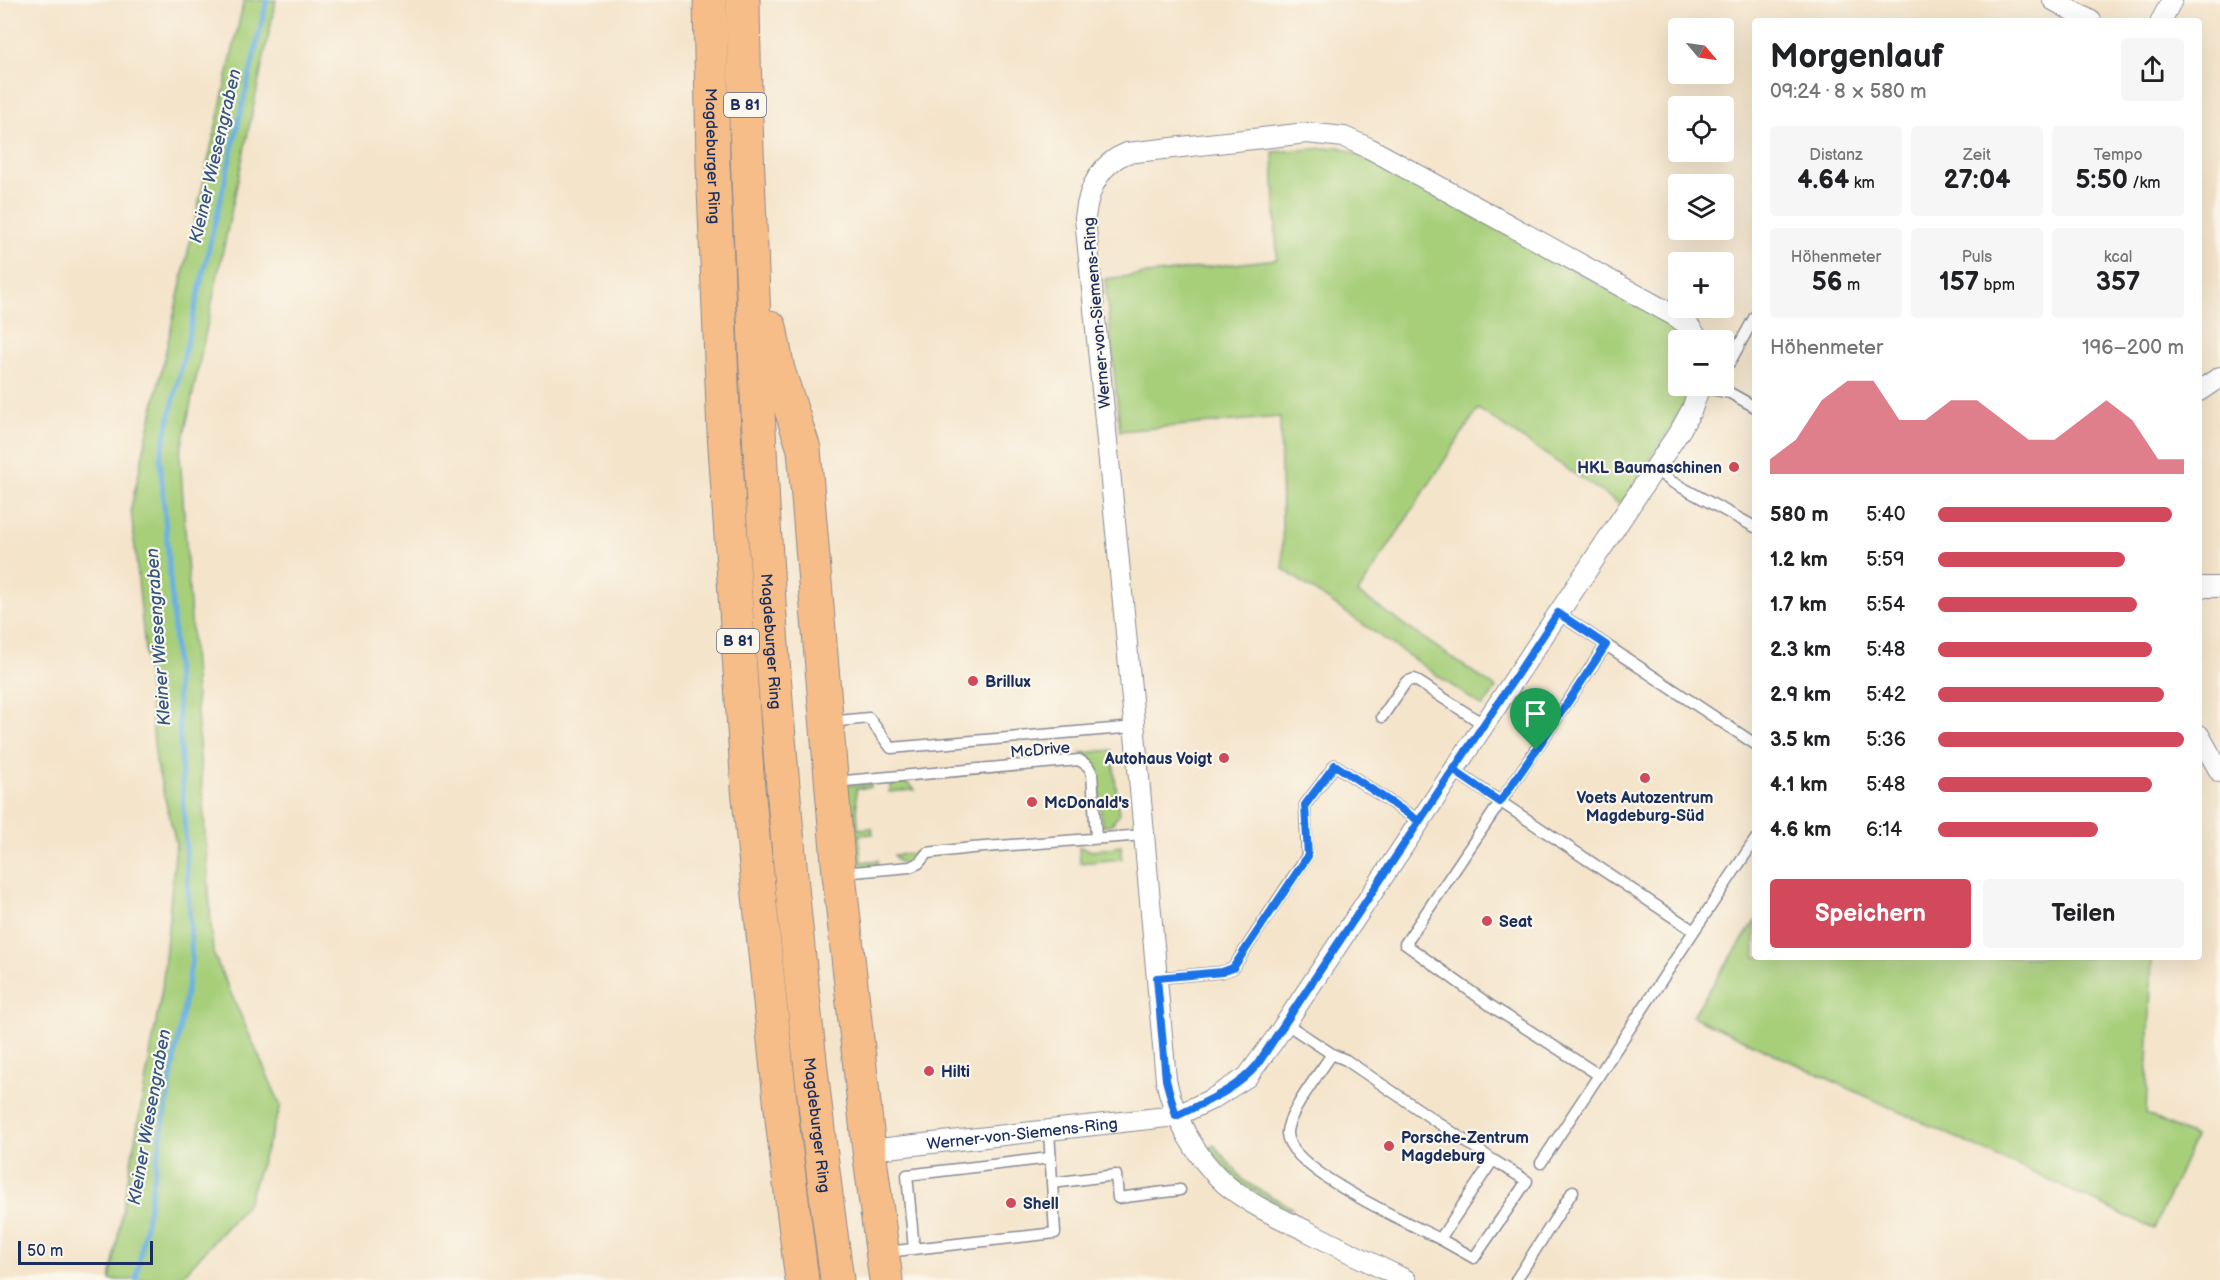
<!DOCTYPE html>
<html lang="de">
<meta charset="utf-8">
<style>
:root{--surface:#fff;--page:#f6f6f6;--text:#202124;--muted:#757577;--accent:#d1495b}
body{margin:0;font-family:"Balsamiq Sans",sans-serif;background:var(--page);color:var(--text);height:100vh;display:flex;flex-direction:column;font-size:22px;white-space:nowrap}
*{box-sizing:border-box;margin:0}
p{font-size:20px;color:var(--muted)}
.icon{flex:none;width:33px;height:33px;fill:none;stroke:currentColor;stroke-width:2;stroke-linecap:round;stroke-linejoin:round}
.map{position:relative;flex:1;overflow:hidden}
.side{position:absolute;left:1752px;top:18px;width:450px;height:942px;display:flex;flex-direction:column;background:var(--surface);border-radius:6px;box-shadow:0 6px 24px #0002}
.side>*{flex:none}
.needle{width:39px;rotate:119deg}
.controls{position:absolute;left:1668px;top:18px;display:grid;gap:12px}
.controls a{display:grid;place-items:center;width:66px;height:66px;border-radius:6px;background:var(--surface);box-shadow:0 6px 24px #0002;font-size:30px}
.scale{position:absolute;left:18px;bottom:15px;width:135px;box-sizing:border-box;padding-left:6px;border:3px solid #1b2f5e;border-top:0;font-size:16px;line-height:21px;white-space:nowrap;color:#1b2f5e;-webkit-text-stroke:4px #fbf7ec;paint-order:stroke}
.pin{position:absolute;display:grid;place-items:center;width:51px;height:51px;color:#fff;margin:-62px -26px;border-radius:50% 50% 50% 0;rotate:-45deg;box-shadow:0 0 6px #0007}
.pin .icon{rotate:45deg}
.round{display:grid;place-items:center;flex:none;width:63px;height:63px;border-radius:6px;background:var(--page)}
.head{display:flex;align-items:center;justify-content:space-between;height:102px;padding:0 18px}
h1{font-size:33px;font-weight:700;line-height:45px}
.figures{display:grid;grid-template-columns:repeat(3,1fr);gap:9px;height:102px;padding:6px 18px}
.figures div{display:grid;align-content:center;border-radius:6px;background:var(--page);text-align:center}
.figures b{font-size:26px;font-weight:700}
.figures small{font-size:16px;font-weight:400}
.figures p{font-size:16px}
.chart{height:168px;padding:12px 18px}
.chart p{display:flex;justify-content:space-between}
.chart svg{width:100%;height:108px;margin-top:6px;fill:var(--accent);opacity:.7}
.cta{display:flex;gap:12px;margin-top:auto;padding:12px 18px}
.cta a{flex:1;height:69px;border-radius:6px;background:var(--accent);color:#fff;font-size:24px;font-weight:700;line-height:69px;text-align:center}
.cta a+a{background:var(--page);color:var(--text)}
ul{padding:0 18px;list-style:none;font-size:20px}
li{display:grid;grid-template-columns:96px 72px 1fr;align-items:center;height:45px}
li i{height:15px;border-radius:8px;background:var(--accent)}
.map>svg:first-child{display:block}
.green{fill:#a7cf7a;stroke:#617f6c;stroke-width:1.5}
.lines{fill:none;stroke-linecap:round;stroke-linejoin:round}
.stream{stroke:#6ab1e1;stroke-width:5}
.lane-casing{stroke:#888a94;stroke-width:13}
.street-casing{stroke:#888a94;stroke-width:22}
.highway-casing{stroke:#888a94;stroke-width:35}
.lane{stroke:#fff;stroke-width:10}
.street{stroke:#fff;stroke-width:20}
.highway{stroke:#f7bd88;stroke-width:33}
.route-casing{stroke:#fff;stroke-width:12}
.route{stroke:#1a73e8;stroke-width:8}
.poi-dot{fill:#d1495b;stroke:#fbf7ec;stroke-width:2}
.labels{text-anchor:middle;stroke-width:4.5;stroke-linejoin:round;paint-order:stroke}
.shield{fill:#fbf7ec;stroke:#5e6b89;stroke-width:1.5}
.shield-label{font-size:15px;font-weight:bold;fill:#1b2f5e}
.street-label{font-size:16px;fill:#1b2f5e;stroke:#fbf7ec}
.poi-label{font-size:16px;font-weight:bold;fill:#1b2f5e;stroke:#fbf7ec;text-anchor:start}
.water-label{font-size:18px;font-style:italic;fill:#335685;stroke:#fbf7ec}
</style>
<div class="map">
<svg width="2220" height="1280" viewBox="0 0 2220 1280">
<rect width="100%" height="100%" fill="#fbf7ec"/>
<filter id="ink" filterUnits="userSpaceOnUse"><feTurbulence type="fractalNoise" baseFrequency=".0167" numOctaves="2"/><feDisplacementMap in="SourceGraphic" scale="12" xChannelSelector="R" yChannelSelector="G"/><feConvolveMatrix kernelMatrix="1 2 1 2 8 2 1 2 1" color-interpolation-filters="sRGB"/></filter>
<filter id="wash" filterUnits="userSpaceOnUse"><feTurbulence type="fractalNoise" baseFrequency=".008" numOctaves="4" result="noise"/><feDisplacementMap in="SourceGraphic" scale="24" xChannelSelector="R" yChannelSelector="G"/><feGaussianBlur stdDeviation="1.35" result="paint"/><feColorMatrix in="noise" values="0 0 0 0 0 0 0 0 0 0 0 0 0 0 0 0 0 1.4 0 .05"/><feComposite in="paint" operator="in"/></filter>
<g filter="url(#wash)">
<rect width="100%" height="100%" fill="#f4e4ca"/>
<path class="green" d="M244,0h32l-96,454 33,499 68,153 -34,98 -68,76h-69l52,-291 14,-146 -20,-81 -25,-254z
M1340,147l39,18 288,156 20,19h-9v46h14l-6,18 -65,101 -143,-96 -120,184 138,95 -13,19 -200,-138 -3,-152 -160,14 -15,-152 172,-20 -4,-107z
M1112,750l7,64 -7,10 -10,2 -5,-57 -4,-8 -12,-8z
M906,782l9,8 -26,2 3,-8z
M871,783v4l-15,2 2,40 14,-1 1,6 -14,1 2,27 17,-2v6l-24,4 -14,-84z
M1121,846l1,13 -42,4 -1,-16 14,4z
M919,853l-2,5 -14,6 -5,-3 -4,-6z
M1755,921v36h397l-6,157 49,23 -41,92 -462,-213z
M1214,1145l30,36 48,27 -5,2 -48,-27 -30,-35z"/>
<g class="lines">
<path class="stream" d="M136,1280l56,-321 -19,-346 -13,-155 107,-458"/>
</g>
</g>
<g filter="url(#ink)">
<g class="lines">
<g class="lane-casing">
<path id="lane" d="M1724,367l6,-5 25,-46
M1700,387l30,6 25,14
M1654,469l18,13 83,45
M1558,613l197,131
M1382,717l24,-35 8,-3 69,45
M829,722l40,-4 22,30 244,-21
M1453,770l241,161 61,-91
M834,782l245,-22 9,6 4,7 4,65
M842,873l68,-6 9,-4 8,-10 45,-5 172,-13
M1157,978l65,-6 11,-4 74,-112 -2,-51 30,-40 84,56
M1285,1023l47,31c-12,18 -46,62 -45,80 2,36 122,89 153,105l53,-79 34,21 -53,77 -34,-19
M1332,1054l14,6 147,100
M1599,1075l-108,-69 -86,-62 201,-299
M1541,1163l153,-232
M1052,1183l64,-8 2,23 62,-8
M914,1249l-7,-74 143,-17
M886,1252l169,-19 -6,-102
M1516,1280l57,-89"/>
</g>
<g class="street-casing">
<g id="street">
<path d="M2053,0l38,21"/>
<path d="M2161,21l11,-21"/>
<path d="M2199,391l21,-14"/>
<path d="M2199,587h21"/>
<path d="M2199,735l21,37"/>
<path id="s1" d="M869,1150l307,-34 36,-17 35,-22 28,-38 406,-610 11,-20 8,-23"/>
<path d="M1406,1280c-33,-16 -66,-32 -99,-49 -29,-14 -59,-27 -83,-48 -29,-27 -50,-65 -58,-103l-40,-447 -41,-415c3,-28 14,-54 42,-65l180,-20 37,4 25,11 306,168 15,11 9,13"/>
</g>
</g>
<g class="highway-casing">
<g id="highway">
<path id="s2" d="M710,0l3,164 11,268 24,356 35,340 19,152"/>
<path id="s3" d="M743,0c1,90 5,181 9,271 12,338 40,674 85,1009"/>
<path d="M770,327l8,43 26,79 35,425 30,276 17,130"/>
</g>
</g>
<use href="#lane" class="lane"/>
<use href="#street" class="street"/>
<use href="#highway" class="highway"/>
</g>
</g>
<g class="lines" filter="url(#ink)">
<g class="route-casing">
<path id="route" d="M1536,750l-36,52 -47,-32 -34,51 -84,-56 -30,40 3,51 -75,112 -11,4 -65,6 9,102 10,36c29,-14 60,-26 81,-51 101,-150 200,-302 301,-452l48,32 -70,105"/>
</g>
<use href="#route" class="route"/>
</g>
<g class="poi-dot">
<circle cx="1734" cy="467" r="6"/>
<circle cx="973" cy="681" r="6"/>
<circle cx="1224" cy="758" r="6"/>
<circle cx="1645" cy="778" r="6"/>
<circle cx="1032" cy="802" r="6"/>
<circle cx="1487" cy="921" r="6"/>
<circle cx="929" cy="1071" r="6"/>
<circle cx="1389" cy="1146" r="6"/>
<circle cx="1011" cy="1203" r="6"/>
</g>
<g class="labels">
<g class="shield">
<rect x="724" y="93" width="42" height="24" rx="4.5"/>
<rect x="717" y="629" width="42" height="24" rx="4.5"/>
</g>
<g class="shield-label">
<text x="745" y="110">B 81</text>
<text x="738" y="646">B 81</text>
</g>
<g class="street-label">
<text dy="6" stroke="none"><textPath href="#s2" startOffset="156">Magdeburger Ring</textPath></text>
<text transform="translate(1096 313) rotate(-95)" y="6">Werner-von-Siemens-Ring</text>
<text dy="6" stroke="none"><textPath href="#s3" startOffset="642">Magdeburger Ring</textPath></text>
<text transform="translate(1040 749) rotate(-5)" y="6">McDrive</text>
<text dy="6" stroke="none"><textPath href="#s3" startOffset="1128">Magdeburger Ring</textPath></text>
<text dy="6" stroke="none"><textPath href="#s1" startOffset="154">Werner-von-Siemens-Ring</textPath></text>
</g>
<g class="poi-label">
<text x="1722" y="473" text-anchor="end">HKL Baumaschinen</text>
<text x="985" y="687">Brillux</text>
<text x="1212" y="764" text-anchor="end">Autohaus Voigt</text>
<text x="1645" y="803" text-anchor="middle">Voets Autozentrum<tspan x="1645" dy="18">Magdeburg-Süd</tspan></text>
<text x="1044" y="808">McDonald's</text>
<text x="1499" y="927">Seat</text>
<text x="941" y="1077">Hilti</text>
<text x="1401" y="1143">Porsche-Zentrum<tspan x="1401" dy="18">Magdeburg</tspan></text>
<text x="1023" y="1209">Shell</text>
</g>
<g class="water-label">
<text transform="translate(215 156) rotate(-77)" y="6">Kleiner Wiesengraben</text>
<text transform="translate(158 637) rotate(-94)" y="6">Kleiner Wiesengraben</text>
<text transform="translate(149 1117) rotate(-80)" y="6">Kleiner Wiesengraben</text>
</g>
</g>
</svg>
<div class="controls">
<a><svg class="needle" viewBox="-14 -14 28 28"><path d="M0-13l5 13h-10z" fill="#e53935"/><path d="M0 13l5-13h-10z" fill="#757577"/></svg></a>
<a><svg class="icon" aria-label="locate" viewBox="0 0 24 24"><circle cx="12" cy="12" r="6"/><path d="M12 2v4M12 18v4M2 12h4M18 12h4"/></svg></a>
<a><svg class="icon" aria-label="layers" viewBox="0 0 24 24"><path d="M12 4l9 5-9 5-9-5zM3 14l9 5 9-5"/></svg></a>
<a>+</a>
<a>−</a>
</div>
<div class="scale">50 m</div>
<div class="pin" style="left:1536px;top:750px;background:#1e9e55"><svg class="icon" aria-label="arrive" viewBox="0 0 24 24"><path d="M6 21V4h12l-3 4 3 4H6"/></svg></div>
<section class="side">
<div class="head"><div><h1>Morgenlauf</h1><p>09:24 · 8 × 580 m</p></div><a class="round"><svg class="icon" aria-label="share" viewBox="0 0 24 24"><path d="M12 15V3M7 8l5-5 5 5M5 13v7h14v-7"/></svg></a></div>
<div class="figures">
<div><p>Distanz</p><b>4.64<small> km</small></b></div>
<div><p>Zeit</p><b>27:04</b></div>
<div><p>Tempo</p><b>5:50<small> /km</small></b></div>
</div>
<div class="figures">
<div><p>Höhenmeter</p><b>56<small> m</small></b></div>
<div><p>Puls</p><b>157<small> bpm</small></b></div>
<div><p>kcal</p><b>357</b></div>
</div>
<div class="chart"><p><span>Höhenmeter</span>196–200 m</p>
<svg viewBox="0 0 160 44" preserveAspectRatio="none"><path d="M0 44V38L10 30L20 14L30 6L40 6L50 22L60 22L70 14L80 14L90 22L100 30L110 30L120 22L130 14L140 22L150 38L160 38V44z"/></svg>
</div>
<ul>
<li><b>580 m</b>5:40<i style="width:95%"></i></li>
<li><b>1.2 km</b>5:59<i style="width:76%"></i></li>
<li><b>1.7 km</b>5:54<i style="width:81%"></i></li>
<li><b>2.3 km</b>5:48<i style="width:87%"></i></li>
<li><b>2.9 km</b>5:42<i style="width:92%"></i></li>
<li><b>3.5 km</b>5:36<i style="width:100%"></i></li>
<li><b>4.1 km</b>5:48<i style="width:87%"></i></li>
<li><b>4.6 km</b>6:14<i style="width:65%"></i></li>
</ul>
<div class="cta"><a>Speichern</a><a>Teilen</a></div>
</section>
</div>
